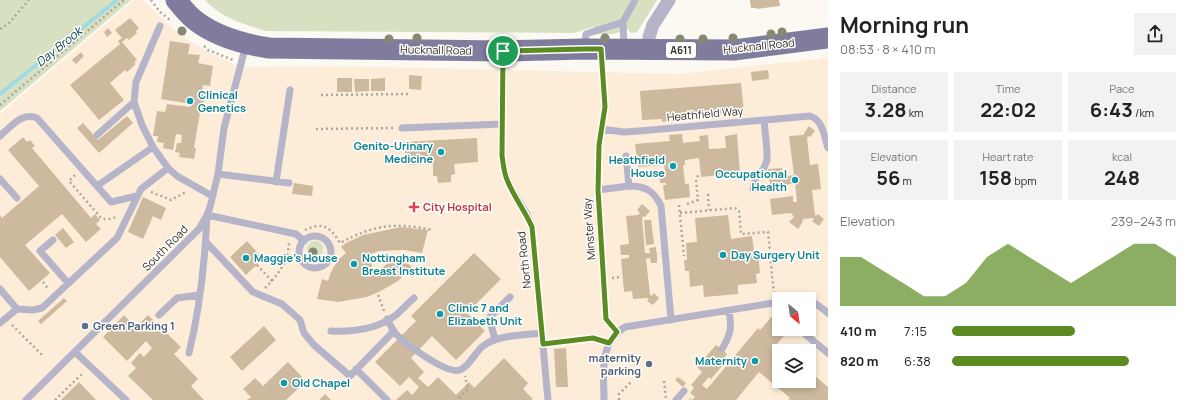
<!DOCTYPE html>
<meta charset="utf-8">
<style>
:root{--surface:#fff;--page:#f2f2f2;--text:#222;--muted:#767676;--accent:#5c8c21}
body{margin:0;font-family:Manrope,sans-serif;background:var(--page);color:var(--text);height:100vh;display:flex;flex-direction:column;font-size:15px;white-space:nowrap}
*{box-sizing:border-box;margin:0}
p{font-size:13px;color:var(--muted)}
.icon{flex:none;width:22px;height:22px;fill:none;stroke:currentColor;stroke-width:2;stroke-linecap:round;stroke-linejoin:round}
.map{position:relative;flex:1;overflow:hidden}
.panel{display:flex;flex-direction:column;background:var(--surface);width:360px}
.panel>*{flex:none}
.needle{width:26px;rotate:151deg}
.buttons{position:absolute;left:772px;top:292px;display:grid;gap:8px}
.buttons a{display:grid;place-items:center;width:44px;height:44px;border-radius:0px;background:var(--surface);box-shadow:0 2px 6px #0003;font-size:20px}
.pin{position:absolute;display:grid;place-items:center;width:34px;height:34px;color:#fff;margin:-17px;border:2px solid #fff;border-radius:50%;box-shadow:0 1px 4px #0007}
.round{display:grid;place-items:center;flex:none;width:42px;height:42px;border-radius:0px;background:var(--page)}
.headline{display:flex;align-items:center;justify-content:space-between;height:68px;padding:0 12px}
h1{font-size:22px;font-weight:700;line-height:30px}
.stats{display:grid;grid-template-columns:repeat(3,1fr);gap:6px;height:68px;padding:4px 12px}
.stats div{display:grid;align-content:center;border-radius:0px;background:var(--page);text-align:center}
.stats b{font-size:20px;font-weight:700}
.stats small{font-size:11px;font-weight:400}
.stats p{font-size:11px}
.chart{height:112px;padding:8px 12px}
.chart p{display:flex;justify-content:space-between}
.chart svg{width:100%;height:72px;margin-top:4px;fill:var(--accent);opacity:.7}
ul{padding:0 12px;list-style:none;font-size:13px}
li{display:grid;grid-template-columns:64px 48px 1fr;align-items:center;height:30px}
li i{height:10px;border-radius:5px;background:var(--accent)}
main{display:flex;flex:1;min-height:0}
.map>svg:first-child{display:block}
.built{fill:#fdedd8;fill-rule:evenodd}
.green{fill:#d7e0c0}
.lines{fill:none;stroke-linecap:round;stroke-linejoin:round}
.stream{stroke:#9fdbe1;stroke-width:4}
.building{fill:#cdb99d}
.path{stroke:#aca79f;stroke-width:2.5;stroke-dasharray:2 3;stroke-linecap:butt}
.service{stroke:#b6b4c8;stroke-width:7}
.minor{stroke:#b6b4c8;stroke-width:13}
.primary{stroke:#807c9e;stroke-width:21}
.tree{fill:#868873}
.route-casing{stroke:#fff;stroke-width:8}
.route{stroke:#5c8c21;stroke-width:5}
.culture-dot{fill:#0f9aa8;stroke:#fff;stroke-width:1.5}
.health-dot{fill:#e0444e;stroke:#fff;stroke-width:1.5}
.service-dot{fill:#5c6f8a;stroke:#fff;stroke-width:1.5}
.labels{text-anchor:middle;stroke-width:3;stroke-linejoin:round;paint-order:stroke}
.shield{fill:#fff;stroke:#726c64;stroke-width:1}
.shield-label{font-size:10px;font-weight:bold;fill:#352d22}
.street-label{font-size:11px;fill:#352d22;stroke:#fff}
.culture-label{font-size:11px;font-weight:bold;fill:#0d838f;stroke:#fff;text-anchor:start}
.health-label{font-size:11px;font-weight:bold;fill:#be3a42;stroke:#fff;text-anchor:start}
.service-label{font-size:11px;font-weight:bold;fill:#4e5e75;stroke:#fff;text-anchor:start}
.water-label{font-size:12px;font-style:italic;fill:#013c41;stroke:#fff}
</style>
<main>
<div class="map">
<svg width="828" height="400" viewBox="0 0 828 400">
<rect width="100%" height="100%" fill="#fcf8f2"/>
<path class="built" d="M134,0h9l29,28 13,10 19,12 36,17 98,-1 341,8 149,-16v342h-828v-286zM779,299h30v30h-30zM779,351h30v30h-30z"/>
<path class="green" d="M0,0h131l-131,111z
M205,0h452l-20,32 -6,1 -3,-4 -15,5h-17l-3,-7 -19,6 -308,-2c-22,-7 -45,-13 -61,-31z
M307 249a8 8 0 1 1 16 0a8 8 0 1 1-16 0Z"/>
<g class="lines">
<path class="stream" d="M0,94l117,-94"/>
</g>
<path class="building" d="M750,0h29l1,6 -23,3v-1h-6z
M130,18l9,10 -3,3 1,2 -8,7 -2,-2 -5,4 15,18 -3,2 2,2 -9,8 -2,-2 -15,13 14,17 -25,20 -29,-35 50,-41 -2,-3 4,-3 -7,-8z
M108,28l4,5 -5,4 -3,-5z
M170,41l20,3 -2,10 12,1 -2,8 15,3 -3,20 -7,-1 -1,8 3,1 -2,12h-2l-7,42h2l-2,11 -15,-2 1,-4 -5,-1 2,-9h4l1,-8 -6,-1 -3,16 -10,-2 1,-5 -7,-1 1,-6h-5l4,-25 8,1 2,-8 23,3 1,-3 -30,-5z
M81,52l3,4 -8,8 -4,-4z
M768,70l1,9 -17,2 -1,-9z
M409,75l13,1 -1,14 -12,-1z
M337,78h15v14h-15z
M385,78v13h-14v-12z
M354,79h15v12l-14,1z
M741,83l3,29 -54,4 -1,-4 -18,2 1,4h-4v3l-6,1v-3l-20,1 -2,-29z
M127,116l6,7 -34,30 -22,-25 6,-5 15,17z
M809,126l6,5 -5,6 -2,-1 -1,2 3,27 8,-1 3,25 -9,1 3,25 1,1 2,-2 6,5 -5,7 -7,-5 2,-2 -1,-1 -10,1 -1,4 -4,6 -9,-7 5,-5 -3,-4 -19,2 -2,-16 23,-3v6h4l-2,-19 -11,2 1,4 -14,2 -3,-22 14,-1 1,9 11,-2 -5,-39 14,-1z
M682,134l1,9 17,-2 -1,-5 9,-1 1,14 17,-1 -1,-12 12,-2 3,39 -39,4 -2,-19 -14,2v5h-2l2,19h4l1,13 -25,3 -2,-15h3v-2h-6l-1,-11h6l-1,-7 -26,2 -3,-23 35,-3 -1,-6z
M23,137l4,5 3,-2 5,6 -3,2 59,70 4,-4 5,6 -4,4 5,5 -15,13 -24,-28 -37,31 25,28 -21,18 -29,-34v-42l2,3 37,-32 -31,-36z
M477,138l1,24 -24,2 1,10 -4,1v7l-13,1 -1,-7h-4v-12l-27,1 -2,-23z
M294,183l19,3 -1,10 -20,-2z
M143,197l23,11 -5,12 -8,-4 -10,23 -15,-7z
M642,204l8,7 -5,6 -1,-1 -2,2 3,35h5l-1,-5 7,-1v5h1v11h-6l-1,-5 -4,1 4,35 1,2 3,-3 5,5 -6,7 -6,-4 2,-2 -2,-1 -14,1 -1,-8 -8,1 -3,-33 8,-1v-3h-8l-1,-10 9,-1 -3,-28 12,-1 2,-2 -3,-3z
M728,215l3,24 21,-3 2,15h4l2,22 -4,1 1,9 -19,2v9l-34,3 -1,-12 -13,2 -1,-16h-4l-1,-11h3l-1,-17 11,-1 -2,-24z
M644,220h7l3,24 -8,1z
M401,227l27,3 -6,23 -18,-3 -25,1 -16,6 2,5 6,-1 1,5 -4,2 3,6 11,-6 16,-13 14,12 -14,14 -19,11 -12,5 -29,5 -21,-3 5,-20 6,2 3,-9 7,-12 8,-7 -5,-6 5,-4 17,-8z
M63,228l11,14 -8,6 -11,-13z
M247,241l16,18 -17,16 -16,-18z
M474,253l27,26 -34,34 18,18 -29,29 -24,-24 -21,22 13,14 -6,6 10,9 10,-10 18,18 13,-13 5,6 30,-30 24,25 -5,6 10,10 -2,1h-135l11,-10 5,5 7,-8 -10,-10 -9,9 -25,-24 41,-41 -5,-5z
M64,298l3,3 -26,23 -3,-3z
M775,313l4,3v13h11l-13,15 8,7h-6v30h30v-10l19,16v13h-40l2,-2 -31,-26 -23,28h-47l1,-2 2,2 3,-3 -5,-4 4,-5 -3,-3 11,-13 -5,-5 19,-22 11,9 -2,3 3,2 -17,20 -2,-2 -7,8 5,4 51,-61 2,2z
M124,315l12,12 12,-12 33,32 -7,7 24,25 -7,7 13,14h-51l-25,-24 8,-8 -5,-5 9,-10 4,4 8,-9 -6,-7 -19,20 -24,-24z
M264,326l12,14 -34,31 -12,-14z
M566,348l2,39h-12l-2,-38z
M288,362l18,19 -20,19h-39l4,-3 -8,-8 12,-11 8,8z
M678,377l8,6 -3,4 -8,-7z
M79,382l17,18h-35z
M325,394l6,6h-12z"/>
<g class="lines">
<path class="path" d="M151,0l9,12 10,8
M0,29l9,-6 20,-23
M204,46l4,4 25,10
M321,95l87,-1
M0,105l124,-105
M316,129l78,-1
M75,175l-6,6 32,37c6,2 11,1 16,-2
M151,192l20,8 15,-8
M708,194l1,16
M687,204l11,-4 -2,-21 3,-5
M679,205l5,51
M680,213l55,-5 4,3 2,23 27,-2 6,63
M305,230c4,-1 8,-4 13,-4 11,-1 17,9 22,17 34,-18 54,-21 92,-13
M257,265l15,16
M612,278l9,-1
M43,282l6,8
M265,288c13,-13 24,-27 24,-47
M378,295l6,16
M12,325l31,31
M552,343l41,-5 9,3
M664,381l2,17
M459,398l9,-9 -3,-13
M55,400l29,-28
M619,400v-6l12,-12"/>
<path class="service" d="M160,26l-24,56 -2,20 8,23 11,22 15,21 9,8 35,20
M585,47l1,-13 37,-12
M624,48l-1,-26 12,-22
M503,52l-1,103 2,13 4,15 19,31 5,13 16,173
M601,52l4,55 -6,38 -1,45 8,129 11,13
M402,128l100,-4
M601,129l23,3 15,-1 171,-15c13,4 14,20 18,32
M97,135l37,-33
M0,136c12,-10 21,-24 37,-18l74,84 26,-6
M218,174l71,9
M0,179l17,19
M276,182l14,-92
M97,186l56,-39
M629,186c17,0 25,5 32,20l10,114
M753,189l3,-12 8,-9 3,-8v-9l-3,-31
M598,190l31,-4 -3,-30
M299 252a16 16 0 1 1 32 0a16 16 0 1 1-32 0Z
M53,240l-13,11 28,32
M206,242l47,50 29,12 18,16 4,13 10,12 36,31 44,-45
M0,289l17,20 16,1 9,-2 75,-70 24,-49 27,-21
M809,300l10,6 9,7
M159,315l18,-17 22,-3
M387,319c3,5 5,10 8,14 9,10 52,42 65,37 10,-4 15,-18 23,-24 13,-11 42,-11 59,-13
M0,323l17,-14
M802,329l3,5 23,19
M331,331c22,1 47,-2 65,-16 6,-5 12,-12 18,-17
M495,339l-6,-21 21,-21
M722,349c9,-15 10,-22 7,-38
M75,352l51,48
M189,353c11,-45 16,-92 18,-138l89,19 8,7
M356,369l31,31
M26,400l173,-171 8,-14 3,-8 8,-33 6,-46 22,-83
M604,400c0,-28 -6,-56 21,-73l154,-25
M676,400l8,-9"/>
<path class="minor" d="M650,49l-1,-12 4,-12 16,-25"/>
<path class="primary" d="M176,0c6,7 12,15 20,21 21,16 47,23 73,27l234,3 82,-2 149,1 94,-12"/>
</g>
<g class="tree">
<circle cx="182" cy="31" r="4.5"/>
<circle cx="782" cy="32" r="4.5"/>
<circle cx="771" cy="34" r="4.5"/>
<circle cx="417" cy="38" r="4.5"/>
<circle cx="605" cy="38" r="4.5"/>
<circle cx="733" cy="38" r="4.5"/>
<circle cx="389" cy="39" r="4.5"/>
<circle cx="680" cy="39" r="4.5"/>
<circle cx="703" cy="39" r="4.5"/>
<circle cx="313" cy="252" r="4.5"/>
</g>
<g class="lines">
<g class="route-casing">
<path id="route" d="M585,49h16l4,58 -6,38 -1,45 8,129 11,13 -8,11 -16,-5 -50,6 -11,-117c-7,-16 -18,-30 -24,-45 -4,-8 -5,-18 -6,-27l1,-104z"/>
</g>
<use href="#route" class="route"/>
</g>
<g class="culture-dot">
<circle cx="190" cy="101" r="4"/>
<circle cx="441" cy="152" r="4"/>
<circle cx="673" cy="166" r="4"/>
<circle cx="795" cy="180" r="4"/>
<circle cx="723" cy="255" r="4"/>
<circle cx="246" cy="258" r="4"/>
<circle cx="354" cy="264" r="4"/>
<circle cx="440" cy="314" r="4"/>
<circle cx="755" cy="361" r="4"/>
<circle cx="284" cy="383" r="4"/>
</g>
<path class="health-dot" d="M412 201h4v4h4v4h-4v4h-4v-4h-4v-4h4z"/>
<g class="service-dot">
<circle cx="85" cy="326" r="4"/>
<circle cx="649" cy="364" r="4"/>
</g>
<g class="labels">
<rect class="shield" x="666" y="42" width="30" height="16" rx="3"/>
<g class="shield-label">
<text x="681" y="54">A611</text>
</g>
<g class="street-label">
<text transform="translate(759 46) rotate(-6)" y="4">Hucknall Road</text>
<text transform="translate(436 50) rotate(1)" y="4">Hucknall Road</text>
<text transform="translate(705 114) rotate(-5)" y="4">Heathfield Way</text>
<text transform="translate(589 229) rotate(-94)" y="4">Minster Way</text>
<text transform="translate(165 248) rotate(-45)" y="4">South Road</text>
<text transform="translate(524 260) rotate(-96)" y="4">North Road</text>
</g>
<g class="culture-label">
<text x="198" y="99">Clinical<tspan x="198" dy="13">Genetics</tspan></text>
<text x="433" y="150" text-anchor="end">Genito-Urinary<tspan x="433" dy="13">Medicine</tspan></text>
<text x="665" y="164" text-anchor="end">Heathfield<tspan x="665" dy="13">House</tspan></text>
<text x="787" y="178" text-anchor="end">Occupational<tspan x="787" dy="13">Health</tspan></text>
<text x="731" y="259">Day Surgery Unit</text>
<text x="254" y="262">Maggie's House</text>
<text x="362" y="262">Nottingham<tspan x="362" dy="13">Breast Institute</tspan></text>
<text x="448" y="312">Clinic 7 and<tspan x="448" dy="13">Elizabeth Unit</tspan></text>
<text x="747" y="365" text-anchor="end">Maternity</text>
<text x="292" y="387">Old Chapel</text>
</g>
<g class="health-label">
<text x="423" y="211">City Hospital</text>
</g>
<g class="service-label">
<text x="93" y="330">Green Parking 1</text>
<text x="641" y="362" text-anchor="end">maternity<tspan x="641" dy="13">parking</tspan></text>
</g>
<g class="water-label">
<text transform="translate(59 47) rotate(-39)" y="4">Day Brook</text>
</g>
</g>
</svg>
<div class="buttons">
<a><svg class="needle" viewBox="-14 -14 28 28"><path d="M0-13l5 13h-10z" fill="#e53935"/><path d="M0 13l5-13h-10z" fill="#767676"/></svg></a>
<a><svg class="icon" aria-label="layers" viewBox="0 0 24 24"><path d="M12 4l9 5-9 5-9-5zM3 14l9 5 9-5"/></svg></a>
</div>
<div class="pin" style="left:503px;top:51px;background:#1e9e55"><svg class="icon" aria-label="arrive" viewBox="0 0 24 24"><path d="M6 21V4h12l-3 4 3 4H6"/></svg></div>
</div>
<section class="panel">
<div class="headline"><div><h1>Morning run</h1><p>08:53 · 8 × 410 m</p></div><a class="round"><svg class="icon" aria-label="share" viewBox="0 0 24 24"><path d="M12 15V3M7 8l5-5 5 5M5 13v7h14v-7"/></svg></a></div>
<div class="stats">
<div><p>Distance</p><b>3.28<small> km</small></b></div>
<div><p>Time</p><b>22:02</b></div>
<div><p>Pace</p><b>6:43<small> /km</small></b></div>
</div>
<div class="stats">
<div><p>Elevation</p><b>56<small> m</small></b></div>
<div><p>Heart rate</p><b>158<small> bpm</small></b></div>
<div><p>kcal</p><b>248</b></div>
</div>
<div class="chart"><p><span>Elevation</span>239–243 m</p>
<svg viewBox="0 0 160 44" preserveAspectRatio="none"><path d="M0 44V14L10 14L20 22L30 30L40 38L50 38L60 30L70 14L80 6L90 14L100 22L110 30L120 22L130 14L140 6L150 6L160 14V44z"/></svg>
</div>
<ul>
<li><b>410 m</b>7:15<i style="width:55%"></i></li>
<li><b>820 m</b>6:38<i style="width:79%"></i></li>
</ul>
</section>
</main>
